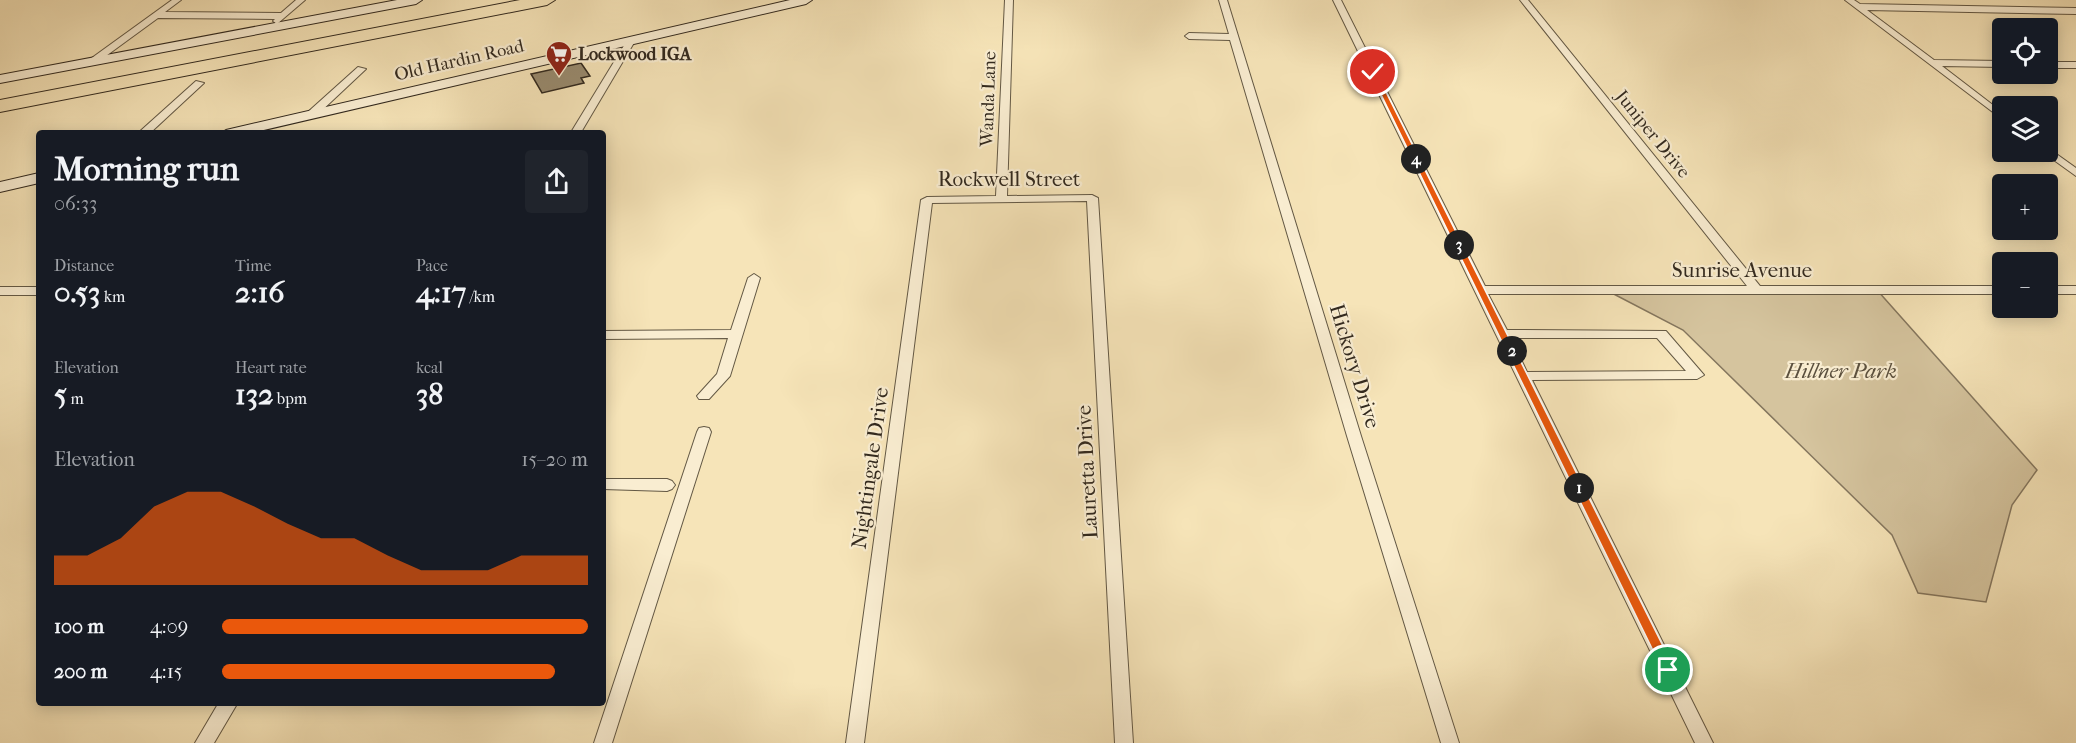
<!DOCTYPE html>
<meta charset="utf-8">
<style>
:root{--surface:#171b24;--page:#20242c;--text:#f1f3f6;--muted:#9ea1a6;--accent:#ea580c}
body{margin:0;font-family:"IM FELL French Canon",serif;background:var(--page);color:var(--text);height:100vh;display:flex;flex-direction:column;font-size:22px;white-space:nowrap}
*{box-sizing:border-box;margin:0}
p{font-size:20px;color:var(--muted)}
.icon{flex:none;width:33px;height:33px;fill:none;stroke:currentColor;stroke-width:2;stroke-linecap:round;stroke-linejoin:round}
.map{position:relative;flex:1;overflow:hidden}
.details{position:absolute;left:36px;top:130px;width:570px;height:576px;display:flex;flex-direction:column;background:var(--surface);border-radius:6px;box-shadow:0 3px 15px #0003}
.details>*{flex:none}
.buttons{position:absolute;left:1992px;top:18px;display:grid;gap:12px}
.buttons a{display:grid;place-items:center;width:66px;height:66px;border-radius:6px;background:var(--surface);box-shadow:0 3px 15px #0003;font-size:30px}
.pin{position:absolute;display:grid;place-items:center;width:51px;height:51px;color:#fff;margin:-26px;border:3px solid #fff;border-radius:50%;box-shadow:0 2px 6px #0007}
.km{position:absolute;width:30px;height:30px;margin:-15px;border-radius:50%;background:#222;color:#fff;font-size:16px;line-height:30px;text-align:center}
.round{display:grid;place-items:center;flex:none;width:63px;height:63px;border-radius:6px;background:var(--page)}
.headline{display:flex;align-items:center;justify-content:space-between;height:102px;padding:0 18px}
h1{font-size:33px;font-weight:700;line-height:45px}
.metrics{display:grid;grid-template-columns:repeat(3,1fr);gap:9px;height:102px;padding:6px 18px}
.metrics div{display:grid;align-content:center}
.metrics b{font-size:30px;font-weight:700}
.metrics small{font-size:16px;font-weight:400}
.metrics p{font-size:16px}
.chart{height:168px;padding:12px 18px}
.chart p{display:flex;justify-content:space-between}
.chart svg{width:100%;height:108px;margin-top:6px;fill:var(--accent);opacity:.7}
ul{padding:0 18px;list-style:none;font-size:20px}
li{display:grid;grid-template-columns:96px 72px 1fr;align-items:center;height:45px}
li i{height:15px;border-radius:8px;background:var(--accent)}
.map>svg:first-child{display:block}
.green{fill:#d5c49e;stroke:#84765e;stroke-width:1.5}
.building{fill:#988a6e;stroke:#32291e;stroke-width:1.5}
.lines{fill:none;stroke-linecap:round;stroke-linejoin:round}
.street-casing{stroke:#635844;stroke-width:2}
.secondary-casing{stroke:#32291e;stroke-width:2}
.highway-casing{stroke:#32291e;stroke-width:2}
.street{fill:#f9edd1;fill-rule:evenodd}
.secondary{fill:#f9edd1;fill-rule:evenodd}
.highway{fill:#f6e4b8;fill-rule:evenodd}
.route{fill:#ea580c;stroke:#fff;stroke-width:1.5}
.labels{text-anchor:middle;stroke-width:4.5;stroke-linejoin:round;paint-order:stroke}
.far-poi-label{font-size:18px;font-weight:bold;fill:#32291e;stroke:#f9edd1;text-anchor:start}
.far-street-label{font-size:18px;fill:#32291e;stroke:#f9edd1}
.street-label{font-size:21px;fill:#32291e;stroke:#f9edd1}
.park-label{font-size:21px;font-style:italic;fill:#5b503e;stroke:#f9edd1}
</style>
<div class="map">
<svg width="2076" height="743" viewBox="0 0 2076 743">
<rect width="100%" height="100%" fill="#f6e4b8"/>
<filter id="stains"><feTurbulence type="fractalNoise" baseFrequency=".00333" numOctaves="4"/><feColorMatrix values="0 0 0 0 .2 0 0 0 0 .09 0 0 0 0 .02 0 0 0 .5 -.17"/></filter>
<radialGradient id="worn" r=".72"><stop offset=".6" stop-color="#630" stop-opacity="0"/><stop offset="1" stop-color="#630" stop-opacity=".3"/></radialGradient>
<path class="green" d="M1606,290h271l160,180 -25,35 -26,97 -68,-9 -26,-58 -209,-205z"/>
<path class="building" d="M581,63l9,13 -9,2 3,5 -42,10 -11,-19z"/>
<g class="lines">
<g class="street-casing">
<path id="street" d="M172,0h9l-16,12 116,1 15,-13h9l-28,24 -4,-3 2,-2 -117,-1 -63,46h-6v-4z
M1005,0h8l-6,196 85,-1 6,3 35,545h-18l-28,-542 -155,2 -68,540h-18l75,-543 6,-3 69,-1z
M1219,0h8l134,436 98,307h-18l-94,-307 -117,-396 -41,-1 -4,-3 4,-3 40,1z
M1333,0h8l144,286h262l-227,-286h8l232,286h242v8h-514l19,36 159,1 38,44 -7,4 -165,1 181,363h-18zM1511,338h146l29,33 -159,1z
M1845,0h9l6,4 216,4v6l-209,-4 67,50 68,1v6l-60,-1 60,46v7z
M628,39l7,2 -55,93h-10z
M2048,62h28v6h-28z
M358,67l8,2 -49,46h-8v-4z
M196,81l8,2 -55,51h-12z
M2048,148l28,20v8l-32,-23 -1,-1h5z
M754,274l6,4 -30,98 -21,23h-10l-2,-3 20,-22 11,-36 -125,1v-8l128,-1 17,-52z
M2048,286h28v8h-28z
M0,287h39v8h-39z
M704,427l5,1 2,4 -99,311h-18l103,-311 2,-4z
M603,479h64l5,2 3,4 -3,4 -5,2 -64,-2z
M218,704h19l-23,39h-19z"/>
</g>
<g class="secondary-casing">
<path id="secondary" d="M397,0h25l-6,4 -416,79v-8z
M790,0h22l-6,4 -559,130h-28l7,-4z
M39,173v10l-39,9v-10z"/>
</g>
<g class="highway-casing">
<path id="highway" d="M520,0h35l-8,5 -547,107v-12z"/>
</g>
<use href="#street" class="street"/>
<use href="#secondary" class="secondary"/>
<use href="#highway" class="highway"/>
</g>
<path class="route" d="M1373,70l3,2 297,594 1,4 -1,3h-9l-294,-601z"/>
<defs>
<g id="supermarket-pin" transform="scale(1.35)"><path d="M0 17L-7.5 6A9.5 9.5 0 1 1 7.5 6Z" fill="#8f2418" stroke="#f9edd1"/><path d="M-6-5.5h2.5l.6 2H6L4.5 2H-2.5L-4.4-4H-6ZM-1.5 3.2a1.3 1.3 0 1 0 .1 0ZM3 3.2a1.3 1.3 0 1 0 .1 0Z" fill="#fff"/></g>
</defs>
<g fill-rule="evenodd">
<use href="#supermarket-pin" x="559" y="54"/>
</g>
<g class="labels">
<g class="far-poi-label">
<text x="578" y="60">Lockwood IGA</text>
</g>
<g class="far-street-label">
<text transform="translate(459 60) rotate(-13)" y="6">Old Hardin Road</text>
<text transform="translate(988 99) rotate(-88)" y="6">Wanda Lane</text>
<text transform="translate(1653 134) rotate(51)" y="6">Juniper Drive</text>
</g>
<g class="street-label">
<text x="1009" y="186">Rockwell Street</text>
<text x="1742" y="277">Sunrise Avenue</text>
<text transform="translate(1355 366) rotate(73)" y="7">Hickory Drive</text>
<text transform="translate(870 468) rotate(-82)" y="7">Nightingale Drive</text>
<text transform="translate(1087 472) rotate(-93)" y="7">Lauretta Drive</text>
</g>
<g class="park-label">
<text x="1841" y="378">Hillner Park</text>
</g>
</g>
<rect width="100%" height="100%" filter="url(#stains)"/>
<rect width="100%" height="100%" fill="url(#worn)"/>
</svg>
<div class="buttons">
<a><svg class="icon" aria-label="locate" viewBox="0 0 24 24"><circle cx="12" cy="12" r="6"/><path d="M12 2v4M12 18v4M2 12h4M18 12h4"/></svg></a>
<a><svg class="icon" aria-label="layers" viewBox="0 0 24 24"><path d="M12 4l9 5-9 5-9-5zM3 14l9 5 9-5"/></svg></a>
<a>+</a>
<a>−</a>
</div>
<div class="pin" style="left:1668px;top:670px;background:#1e9e55"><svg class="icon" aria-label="arrive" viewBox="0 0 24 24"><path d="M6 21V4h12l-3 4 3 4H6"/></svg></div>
<div class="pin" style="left:1373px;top:72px;background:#d93025"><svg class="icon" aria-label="check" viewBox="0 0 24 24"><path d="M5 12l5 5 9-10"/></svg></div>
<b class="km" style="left:1579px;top:488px">1</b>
<b class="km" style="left:1512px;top:351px">2</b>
<b class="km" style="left:1459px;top:245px">3</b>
<b class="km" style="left:1416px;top:159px">4</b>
<section class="details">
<div class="headline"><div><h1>Morning run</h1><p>06:33</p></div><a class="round"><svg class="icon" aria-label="share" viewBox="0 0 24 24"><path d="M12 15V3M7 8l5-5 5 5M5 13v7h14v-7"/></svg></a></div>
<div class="metrics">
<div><p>Distance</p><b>0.53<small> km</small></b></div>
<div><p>Time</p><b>2:16</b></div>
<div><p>Pace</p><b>4:17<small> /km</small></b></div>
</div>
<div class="metrics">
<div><p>Elevation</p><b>5<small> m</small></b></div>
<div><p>Heart rate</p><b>132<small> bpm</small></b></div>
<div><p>kcal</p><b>38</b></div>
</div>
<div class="chart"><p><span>Elevation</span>15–20 m</p>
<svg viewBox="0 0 160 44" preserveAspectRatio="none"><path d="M0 44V32L10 32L20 25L30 12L40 6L50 6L60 12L70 19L80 25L90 25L100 32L110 38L120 38L130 38L140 32L150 32L160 32V44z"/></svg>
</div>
<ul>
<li><b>100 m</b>4:09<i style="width:100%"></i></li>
<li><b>200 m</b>4:15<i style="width:91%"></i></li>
</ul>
</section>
</div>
